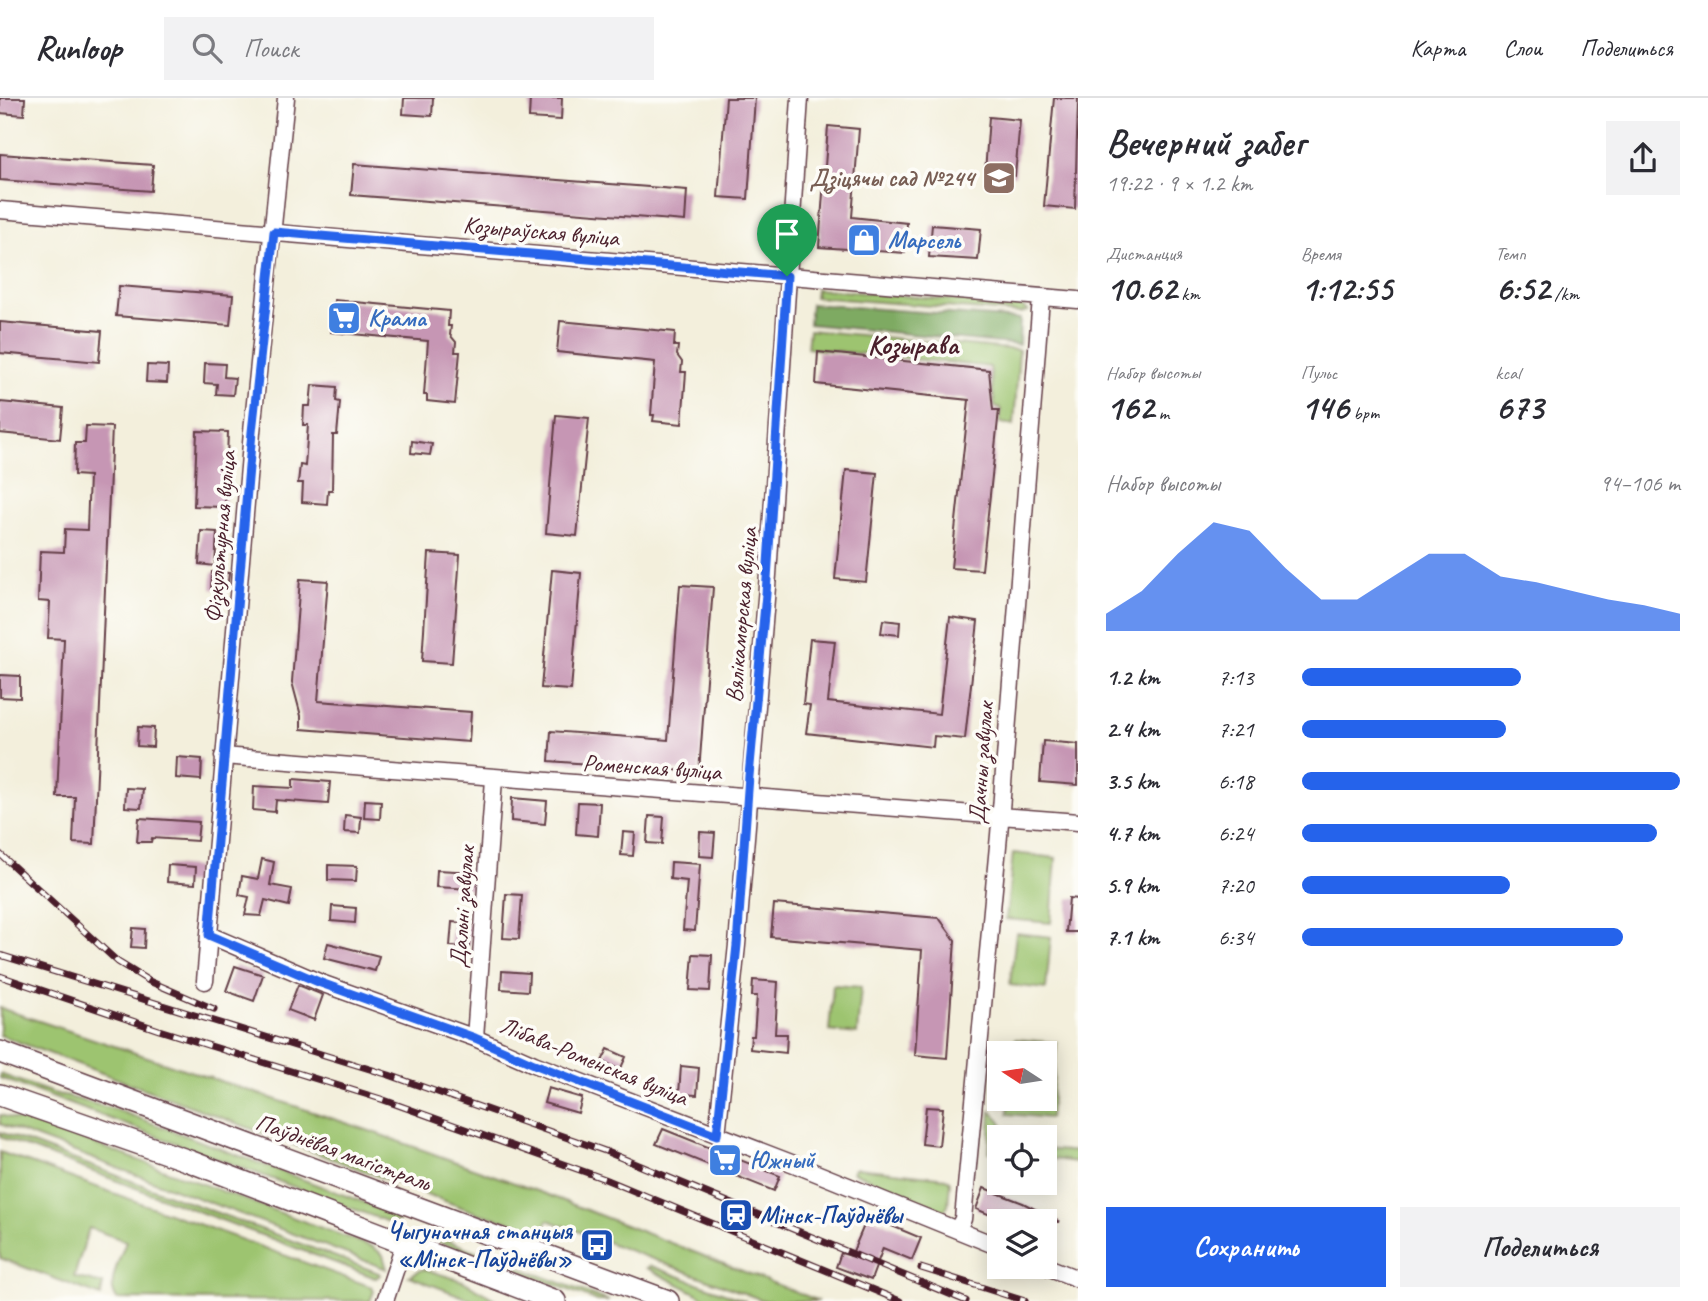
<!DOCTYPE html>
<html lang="ru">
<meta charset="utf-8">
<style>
:root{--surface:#fff;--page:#f2f2f3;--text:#2b2b33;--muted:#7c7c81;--line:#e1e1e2;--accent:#2563eb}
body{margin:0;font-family:Caveat,sans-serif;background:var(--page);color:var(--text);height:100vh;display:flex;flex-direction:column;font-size:26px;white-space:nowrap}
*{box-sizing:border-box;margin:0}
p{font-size:23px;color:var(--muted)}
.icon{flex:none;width:38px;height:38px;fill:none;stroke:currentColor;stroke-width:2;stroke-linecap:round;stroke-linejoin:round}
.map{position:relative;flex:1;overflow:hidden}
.side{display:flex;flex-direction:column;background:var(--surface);width:630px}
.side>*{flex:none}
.needle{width:46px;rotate:282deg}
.tools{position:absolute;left:987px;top:943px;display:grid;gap:14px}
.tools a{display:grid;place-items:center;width:70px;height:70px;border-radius:0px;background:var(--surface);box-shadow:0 4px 18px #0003;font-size:35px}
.pin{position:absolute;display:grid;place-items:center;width:60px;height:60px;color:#fff;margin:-72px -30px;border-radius:50% 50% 50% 0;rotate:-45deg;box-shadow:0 0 7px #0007}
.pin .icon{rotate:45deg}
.round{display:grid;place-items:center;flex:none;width:74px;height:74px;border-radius:0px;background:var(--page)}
.summary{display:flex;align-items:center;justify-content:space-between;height:119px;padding:0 28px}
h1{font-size:38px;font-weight:800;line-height:52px}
.figures{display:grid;grid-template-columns:repeat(3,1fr);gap:10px;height:119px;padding:7px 28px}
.figures div{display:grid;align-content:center}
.figures b{font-size:35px;font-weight:800}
.figures small{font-size:19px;font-weight:400}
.figures p{font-size:19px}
.chart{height:196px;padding:14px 28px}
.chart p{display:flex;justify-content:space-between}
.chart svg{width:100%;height:126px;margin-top:7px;fill:var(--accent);opacity:.7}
.button{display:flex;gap:14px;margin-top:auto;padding:14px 28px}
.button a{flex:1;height:80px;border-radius:0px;background:var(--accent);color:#fff;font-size:28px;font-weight:800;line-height:80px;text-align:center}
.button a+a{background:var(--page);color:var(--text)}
ul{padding:0 28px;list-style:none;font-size:23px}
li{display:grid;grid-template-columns:112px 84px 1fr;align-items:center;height:52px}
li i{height:18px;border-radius:9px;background:var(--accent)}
header{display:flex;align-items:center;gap:42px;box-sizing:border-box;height:98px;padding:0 35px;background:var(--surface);border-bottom:2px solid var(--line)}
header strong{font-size:33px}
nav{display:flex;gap:38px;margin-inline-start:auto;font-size:24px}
.search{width:490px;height:63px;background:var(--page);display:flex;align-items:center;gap:18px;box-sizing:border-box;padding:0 24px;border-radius:0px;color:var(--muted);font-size:26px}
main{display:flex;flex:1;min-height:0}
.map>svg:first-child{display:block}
.green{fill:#9dc46f;stroke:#74724d;stroke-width:2}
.forest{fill:#7eaa62;stroke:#646446;stroke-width:2}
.building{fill:#c696b4}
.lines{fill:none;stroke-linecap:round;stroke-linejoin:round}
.minor-casing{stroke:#633e46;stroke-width:19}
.secondary-casing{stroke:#633e46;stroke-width:24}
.minor{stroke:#fff;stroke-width:16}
.secondary{stroke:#fff;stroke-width:21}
.rail-casing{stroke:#4a1f2b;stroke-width:7}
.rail{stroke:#fdfcf7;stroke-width:4.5;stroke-dasharray:13;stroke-linecap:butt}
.route-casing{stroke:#fff;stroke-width:14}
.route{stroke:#2563eb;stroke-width:9}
.labels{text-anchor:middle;stroke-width:7;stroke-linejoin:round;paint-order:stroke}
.education-label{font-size:24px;font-weight:bold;fill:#785e54;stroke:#fdfcf7;text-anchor:end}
.street-label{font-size:24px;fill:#4a1f2b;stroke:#fdfcf7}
.shop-label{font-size:24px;font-weight:bold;fill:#366cbe;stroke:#fdfcf7;text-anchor:start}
.transit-label{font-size:24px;font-weight:bold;fill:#164399;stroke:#fdfcf7;text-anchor:start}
.quarter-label{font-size:28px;font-weight:bold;fill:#4a1f2b;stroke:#fdfcf7}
</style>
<header>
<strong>Runloop</strong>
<div class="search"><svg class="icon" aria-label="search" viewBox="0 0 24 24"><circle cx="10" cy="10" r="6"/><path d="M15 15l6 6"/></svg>Поиск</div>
<nav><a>Карта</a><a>Слои</a><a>Поделиться</a></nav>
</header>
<main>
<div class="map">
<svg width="1078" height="1203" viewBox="0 0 1078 1203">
<rect width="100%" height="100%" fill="#fdfcf7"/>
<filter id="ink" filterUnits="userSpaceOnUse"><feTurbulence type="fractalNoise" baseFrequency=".0143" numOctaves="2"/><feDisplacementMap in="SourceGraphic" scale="14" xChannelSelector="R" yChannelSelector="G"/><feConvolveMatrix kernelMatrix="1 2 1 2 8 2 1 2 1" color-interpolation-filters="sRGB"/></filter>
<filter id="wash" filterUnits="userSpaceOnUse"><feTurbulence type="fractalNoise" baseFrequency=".00686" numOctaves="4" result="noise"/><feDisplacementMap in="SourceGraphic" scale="28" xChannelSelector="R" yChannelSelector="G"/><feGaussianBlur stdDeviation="1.57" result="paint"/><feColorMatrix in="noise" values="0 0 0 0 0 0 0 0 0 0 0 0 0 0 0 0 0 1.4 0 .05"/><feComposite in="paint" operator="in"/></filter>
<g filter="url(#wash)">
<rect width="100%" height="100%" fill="#f3efdc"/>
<path class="green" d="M816,191l203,16 9,6 -7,2 -206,-16z
M809,232l210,20 -5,75 -14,-2 1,-14 -6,-2 -5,-40 -183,-19z
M1013,755l43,5 -5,65 -45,-4z
M1016,835l35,4 -5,52 -36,-4z
M833,887l28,2 -4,47 -28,-3z
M0,910l367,122 181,65 271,106h-54l-217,-81 -4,10 -67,-17 -477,-178z
M1015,941l42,4 -7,75 -42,-4 1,-15h36v-45l-31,-1z
M0,976l50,18 67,18 278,104 4,7 -8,2 -391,-145z
M991,1013l9,9 8,17 -9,1v15l-10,-1z
M0,1017l54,14 319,118 10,8 4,14 -387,-145z
M0,1034l379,141 1,2 -4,3 -376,-141z
M1045,1051l33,3v10l-33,-4z
M0,1054l372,135 2,4 -4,10 -253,-2c-12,-14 4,-42 9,-58l-37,-13 -15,49 29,7 -2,12 -101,-38z
M858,1070l88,10 4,4 -2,23 -4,6 -9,-3 -82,-36v-3z
M433,1137l176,66h-11l-167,-62z
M651,1168l95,35h-35l-64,-33z
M423,1171l40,12 35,20h-24l-65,-25z"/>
<path class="forest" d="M811,206l209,15 -1,26 -210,-21z"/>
<g id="blocks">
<path class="building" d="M0,0h25l-1,17 -24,-2z
M404,0h29l-1,18 -29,-2z
M530,0h32l-1,22 -32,-2z
M726,0h29l-7,101 -30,-2z
M1054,0h24l-3,111 -31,-3z
M989,19l31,3 -5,56 -30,-3z
M828,28l31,3 -7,88 55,6 -2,30 -86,-6z
M0,56l153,11 -2,26 -151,-11z
M354,66l333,26 -2,31 -334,-26z
M932,127l49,4 -3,31 -49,-3z
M119,188l114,9 -3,30 -114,-9z
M334,202l115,11 -1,15h3l-1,9 6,7 -1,10h5l-5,52 -28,-3v-6h-3l4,-54 -97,-9z
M560,223l115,11 -1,14h4l-1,9 5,7 -1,10h5l-4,52 -29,-3 1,-6h-3l4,-53 -98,-10z
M0,224l102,9 -3,31 -99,-9z
M818,254l171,18 4,40h6l-17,160 -31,-2 18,-168 -153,-16z
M205,265l20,1 -1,13 11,1 -2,17 -17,-1 1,-10 -13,-1z
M147,267l21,1 -1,17 -21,-1z
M312,287l25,2 -1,14 4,1 -3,33h-4l-1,55h-4l-1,14 -25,-2 1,-19h-5l2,-18 5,1 3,-41h-5l1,-19h6z
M0,304l63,6 -3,31 -60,-6z
M556,317l33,3 -12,118 -31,-3z
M86,328l26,1 -18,417 -21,-1 2,-46h-18l7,-158 -16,-1 2,-36 -12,-1 2,-50 24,1 1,-23 22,1 2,-54 -15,-1 1,-32h10z
M197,333l31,1 -3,75 -31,-1z
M412,343l20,3 -2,11 -19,-2z
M846,372l31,3 -11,109 -31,-3z
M201,433l16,1 -2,34 -16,-2z
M429,455l31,2 -8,108 -30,-2z
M552,472l29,3 -10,117 -30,-2z
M212,474l17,1 -2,17 -16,-1z
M300,481l28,2 -10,120 153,11 -2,30 -168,-13v-13l-9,-34z
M680,487l33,2 -14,185 -150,-11 2,-30 117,9z
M950,519l28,4 -13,118 -31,-3 -1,11 -127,-14 4,-28 -7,-1 7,-65 25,2 -7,61 111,12z
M883,522l17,2 -1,13 -18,-2z
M0,577l20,1v22l-20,-1z
M138,629l16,1 -1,19 -16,-1z
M1043,643l35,3v41l-38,-3z
M177,659l25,2 -1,21 -25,-2z
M293,681l37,3 -2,22 -52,-4 -1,12 -22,-2 1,-24 39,2z
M126,690l17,1 -2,19 -16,-1z
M512,700l35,3 -2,23 -34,-3z
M365,702l16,1 -1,18 -16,-1z
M578,704l22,1 -2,33 -22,-2z
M345,717l16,2 -1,16 -16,-1z
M649,718l15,1 -2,27 -15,-1z
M139,720l60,4 -2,19 -45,-3 -1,4h-14z
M623,734l12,1 -2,23 -12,-1z
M700,734l15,1 -2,24 -14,-1z
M262,761l12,3 -4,23 22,4 -3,17 -24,-6 -4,16 -16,-1 4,-18 -10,-2 3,-19 16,3z
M671,764l29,2 -5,67 -12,-1 4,-49 -17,-2z
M168,767l28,2 -1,17 -28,-2z
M328,767l29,1 -1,15 -28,-1z
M437,772l36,2 -1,17 -36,-2z
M506,796l16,1 -3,44 -16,-1z
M1069,800l9,1v33h-12z
M774,806l165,14 16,22 -8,118 -32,-3 7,-105 -151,-13z
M332,808l24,2 -1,15 -24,-2z
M452,824l19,2 -2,23 -19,-1z
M133,830l12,1 -1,19 -13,-1z
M328,845l51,13 -4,15 -51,-13z
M693,856l19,1 -2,36 -20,-1z
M235,868l28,9 -9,26 -28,-10z
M502,873l27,2 -1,18 -27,-2z
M753,882l25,2 -3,52h12l-1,19 -36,-4 1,-13h3l3,-40h-5z
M298,887l25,10 -9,25 -26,-10z
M608,951l18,8 -6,13 -18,-9z
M681,968l18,2 -2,27 -18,-1z
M548,990l34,10 -4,15 -34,-10z
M926,1009l17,1 -4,38 -17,-2z
M663,1031l117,47 -6,15 -118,-47z
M984,1090l39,15 37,19h-53l-31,-13z
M868,1118l53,22 -9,22 -29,-12 -12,32 -35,-13 5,-14 10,3z"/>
</g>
</g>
<g filter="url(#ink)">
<use href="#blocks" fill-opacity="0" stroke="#633e46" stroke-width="2"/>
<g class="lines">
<g class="minor-casing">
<path id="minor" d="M0,112l1078,90
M223,658l855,66
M209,837l112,48 154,55 59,26 260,100 205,83
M205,883l47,-549 34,-334
M475,940l19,-259
M717,1037l20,-190 31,-370 32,-477
M957,1132l6,-11 36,-384 42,-537
M1045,1168l33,13
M385,1203l19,-57"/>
</g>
<g class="secondary-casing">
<path id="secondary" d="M0,954l668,249
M0,997l189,66 366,140"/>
</g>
<use href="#minor" class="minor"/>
<use href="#secondary" class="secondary"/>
<g class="rail-casing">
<path id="rail" d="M0,756l118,108 31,19 65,28
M0,857l389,120 216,76 361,150
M0,878l159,54 222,69 224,80 295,122
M921,1170l104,33"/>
</g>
<use href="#rail" class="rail"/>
</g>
</g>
<g class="lines" filter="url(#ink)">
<g class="route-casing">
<path id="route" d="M274,134l513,44 -21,318 -17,182 -12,169 -20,190 -183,-71 -59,-26 -154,-55 -112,-48 43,-503z"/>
</g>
<use href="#route" class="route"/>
</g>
<defs>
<g id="school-square" transform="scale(1.75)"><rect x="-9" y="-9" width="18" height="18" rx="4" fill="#8d6e63" stroke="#fdfcf7"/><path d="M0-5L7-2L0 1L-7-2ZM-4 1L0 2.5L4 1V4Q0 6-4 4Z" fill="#fff"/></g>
<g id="shop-square" transform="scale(1.75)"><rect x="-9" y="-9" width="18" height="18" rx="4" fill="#3f7fe0" stroke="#fdfcf7"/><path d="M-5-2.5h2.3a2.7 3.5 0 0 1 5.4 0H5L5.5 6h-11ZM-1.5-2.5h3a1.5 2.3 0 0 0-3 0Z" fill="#fff"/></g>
<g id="supermarket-square" transform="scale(1.75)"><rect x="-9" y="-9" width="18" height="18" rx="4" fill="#3f7fe0" stroke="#fdfcf7"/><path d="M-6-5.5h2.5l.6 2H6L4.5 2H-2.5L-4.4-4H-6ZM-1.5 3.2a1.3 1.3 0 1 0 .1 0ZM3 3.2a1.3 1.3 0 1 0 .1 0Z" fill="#fff"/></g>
<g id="station-square" transform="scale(1.75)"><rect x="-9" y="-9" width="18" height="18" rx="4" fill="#1a4fb4" stroke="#fdfcf7"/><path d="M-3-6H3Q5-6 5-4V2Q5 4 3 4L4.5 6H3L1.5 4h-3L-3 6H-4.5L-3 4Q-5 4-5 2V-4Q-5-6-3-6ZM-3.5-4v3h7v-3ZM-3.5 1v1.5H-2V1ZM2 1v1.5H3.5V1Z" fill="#fff"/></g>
<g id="bus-square" transform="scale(1.75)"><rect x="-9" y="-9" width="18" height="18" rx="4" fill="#1a4fb4" stroke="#fdfcf7"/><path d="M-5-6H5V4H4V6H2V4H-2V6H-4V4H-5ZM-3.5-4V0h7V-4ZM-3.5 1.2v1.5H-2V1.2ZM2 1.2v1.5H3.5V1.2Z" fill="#fff"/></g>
</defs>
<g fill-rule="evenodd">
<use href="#school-square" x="999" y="80"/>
<use href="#shop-square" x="864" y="142"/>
<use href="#supermarket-square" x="344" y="220"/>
<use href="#supermarket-square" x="725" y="1062"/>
<use href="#station-square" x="736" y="1117"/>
<use href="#bus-square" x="597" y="1147"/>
</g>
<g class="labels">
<g class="education-label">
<text x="974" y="88">Дзіцячы сад №244</text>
</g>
<g class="street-label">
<text transform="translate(541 133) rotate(5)" y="8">Козыраўская вуліца</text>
<text transform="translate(220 439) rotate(-85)" y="8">Фізкультурная вуліца</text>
<text transform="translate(741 517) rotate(-85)" y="8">Вялікаморская вуліца</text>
<text transform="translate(981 665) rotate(-86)" y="8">Дачны завулак</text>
<text transform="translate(652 669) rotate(4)" y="8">Роменская вуліца</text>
<text transform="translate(462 809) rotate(-86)" y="8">Дальні завулак</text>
<text transform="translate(594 963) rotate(22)" y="8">Лібава-Роменская вуліца</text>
<text transform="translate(343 1054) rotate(20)" y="8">Паўднёвая магістраль</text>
</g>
<g class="shop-label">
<text x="888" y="150">Марсель</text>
<text x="368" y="228">Крама</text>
<text x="750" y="1070">Южный</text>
</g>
<g class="transit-label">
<text x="760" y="1125">Мінск-Паўднёвы</text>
<text x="572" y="1141" text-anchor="end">Чыгуначная станцыя<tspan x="572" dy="28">«Мінск-Паўднёвы»</tspan></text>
</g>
<g class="quarter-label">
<text x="913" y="256">Козырава</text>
</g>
</g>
</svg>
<div class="tools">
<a><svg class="needle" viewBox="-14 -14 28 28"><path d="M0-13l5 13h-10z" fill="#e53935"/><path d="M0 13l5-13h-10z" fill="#7c7c81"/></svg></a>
<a><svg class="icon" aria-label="locate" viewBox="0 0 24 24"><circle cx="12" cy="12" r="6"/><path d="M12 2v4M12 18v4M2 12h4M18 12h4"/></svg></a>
<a><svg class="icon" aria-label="layers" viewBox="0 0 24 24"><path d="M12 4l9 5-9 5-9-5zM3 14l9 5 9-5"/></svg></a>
</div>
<div class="pin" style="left:787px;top:178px;background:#1e9e55"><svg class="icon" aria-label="arrive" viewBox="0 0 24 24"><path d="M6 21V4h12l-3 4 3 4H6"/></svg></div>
</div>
<section class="side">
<div class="summary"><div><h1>Вечерний забег</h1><p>19:22 · 9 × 1.2 km</p></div><a class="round"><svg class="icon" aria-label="share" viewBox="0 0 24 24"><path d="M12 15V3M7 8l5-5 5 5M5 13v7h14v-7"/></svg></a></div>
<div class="figures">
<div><p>Дистанция</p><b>10.62<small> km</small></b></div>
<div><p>Время</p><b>1:12:55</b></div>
<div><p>Темп</p><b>6:52<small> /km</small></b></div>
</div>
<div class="figures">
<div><p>Набор высоты</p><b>162<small> m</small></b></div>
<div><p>Пульс</p><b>146<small> bpm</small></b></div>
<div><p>kcal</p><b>673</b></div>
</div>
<div class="chart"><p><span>Набор высоты</span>94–106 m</p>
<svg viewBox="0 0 160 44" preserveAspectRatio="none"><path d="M0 44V38L10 30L20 17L30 6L40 9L50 22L60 33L70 33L80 25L90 17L100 17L110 25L120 27L130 30L140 33L150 35L160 38V44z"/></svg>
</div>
<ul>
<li><b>1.2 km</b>7:13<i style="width:58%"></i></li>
<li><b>2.4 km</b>7:21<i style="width:54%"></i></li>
<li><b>3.5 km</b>6:18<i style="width:100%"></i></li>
<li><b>4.7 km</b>6:24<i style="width:94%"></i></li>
<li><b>5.9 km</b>7:20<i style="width:55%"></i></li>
<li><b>7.1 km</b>6:34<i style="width:85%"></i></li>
</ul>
<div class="button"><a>Сохранить</a><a>Поделиться</a></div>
</section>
</main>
